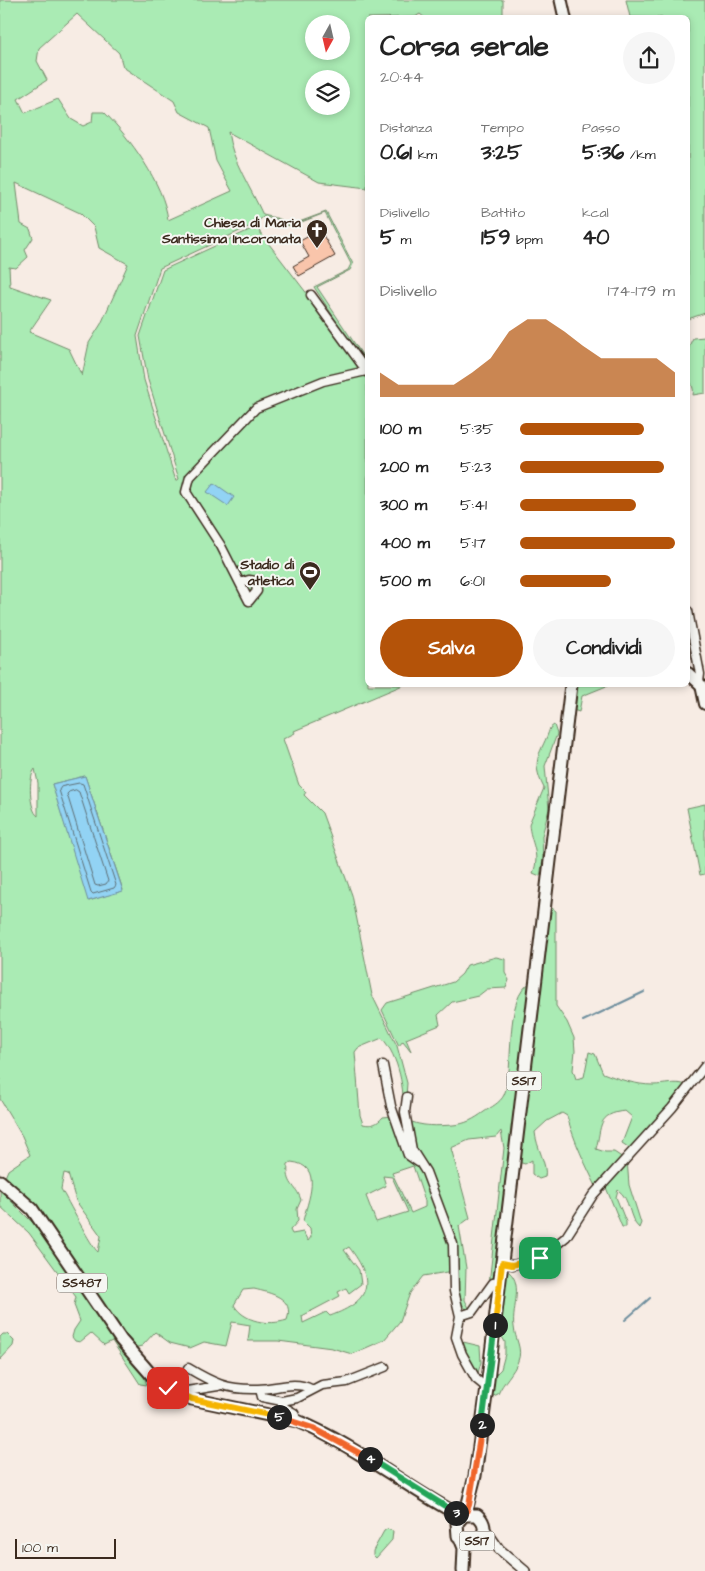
<!DOCTYPE html>
<html lang="it">
<meta charset="utf-8">
<style>
:root{--surface:#fff;--page:#f6f6f6;--text:#222;--muted:#767676;--accent:#b45309}
body{margin:0;font-family:"Architects Daughter",sans-serif;background:var(--page);color:var(--text);height:100vh;display:flex;flex-direction:column;font-size:19px;white-space:nowrap}
*{box-sizing:border-box;margin:0}
p{font-size:16px;color:var(--muted)}
.icon{flex:none;width:28px;height:28px;fill:none;stroke:currentColor;stroke-width:2;stroke-linecap:round;stroke-linejoin:round}
.map{position:relative;flex:1;overflow:hidden}
.drawer{position:absolute;left:365px;top:15px;width:325px;height:672px;display:flex;flex-direction:column;background:var(--surface);border-radius:8px;box-shadow:0 2px 8px #0003}
.drawer>*{flex:none}
.needle{width:32px;rotate:188deg}
.fabs{position:absolute;left:305px;top:15px;display:grid;gap:10px}
.fabs a{display:grid;place-items:center;width:45px;height:45px;border-radius:50%;background:var(--surface);box-shadow:0 2px 8px #0003;font-size:25px}
.scale{position:absolute;left:15px;bottom:12px;width:101px;box-sizing:border-box;padding-left:5px;border:2px solid #3b2a1e;border-top:0;font-size:14px;line-height:18px;white-space:nowrap;color:#3b2a1e;-webkit-text-stroke:4px #f6f6f2;paint-order:stroke}
.pin{position:absolute;display:grid;place-items:center;width:42px;height:42px;color:#fff;margin:-21px;border-radius:10px;box-shadow:0 2px 8px #0006}
.km{position:absolute;width:25px;height:25px;margin:-12px;border-radius:50%;background:#222;color:#fff;font-size:14px;line-height:25px;text-align:center}
.round{display:grid;place-items:center;flex:none;width:52px;height:52px;border-radius:26px;background:var(--page)}
.summary{display:flex;align-items:center;justify-content:space-between;height:85px;padding:0 15px}
h1{font-size:28px;font-weight:700;line-height:38px}
.figures{display:grid;grid-template-columns:repeat(3,1fr);gap:8px;height:85px;padding:5px 15px}
.figures div{display:grid;align-content:center}
.figures b{font-size:21px;font-weight:700}
.figures small{font-size:14px;font-weight:400}
.figures p{font-size:14px}
.chart{height:140px;padding:10px 15px}
.chart p{display:flex;justify-content:space-between}
.chart svg{width:100%;height:90px;margin-top:5px;fill:var(--accent);opacity:.7}
.button{display:flex;gap:10px;margin-top:auto;padding:10px 15px}
.button a{flex:1;height:58px;border-radius:30px;background:var(--accent);color:#fff;font-size:20px;font-weight:700;line-height:58px;text-align:center}
.button a+a{background:var(--page);color:var(--text)}
ul{padding:0 15px;list-style:none;font-size:16px}
li{display:grid;grid-template-columns:80px 60px 1fr;align-items:center;height:38px}
li i{height:12px;border-radius:6px;background:var(--accent)}
.map>svg:first-child{display:block}
.green{fill:#aaebb4;stroke:#728a69;fill-rule:evenodd}
.water{fill:#92d3f4;stroke:#6f8f9e}
.lines{fill:none;stroke-linecap:round;stroke-linejoin:round}
.shore{stroke:#5e6e74;stroke-width:1}
.stream{stroke:#6f8f9e;stroke-width:2}
.building{fill:#f9c5ab;stroke:#3b2a1e}
.minor-casing{stroke:#3b2a1e;stroke-width:11}
.tertiary-casing{stroke:#3b2a1e;stroke-width:12}
.secondary-casing{stroke:#3b2a1e;stroke-width:14}
.primary-casing{stroke:#3b2a1e;stroke-width:15}
.minor{stroke:#f6f6f2;stroke-width:8}
.tertiary{stroke:#f6f6f2;stroke-width:9}
.secondary{stroke:#f6f6f2;stroke-width:10}
.primary{stroke:#f6f6f2;stroke-width:11}
.split-1-casing{stroke:#fff;stroke-width:10}
.split-2-casing{stroke:#fff;stroke-width:10}
.split-3-casing{stroke:#fff;stroke-width:10}
.split-4-casing{stroke:#fff;stroke-width:10}
.split-5-casing{stroke:#fff;stroke-width:10}
.split-6-casing{stroke:#fff;stroke-width:10}
.split-1{stroke:#f5b400;stroke-width:6}
.split-2{stroke:#22a559;stroke-width:6}
.split-3{stroke:#f0652b;stroke-width:6}
.split-4{stroke:#22a559;stroke-width:6}
.split-5{stroke:#f0652b;stroke-width:6}
.split-6{stroke:#f5b400;stroke-width:6}
.labels{text-anchor:middle;stroke-width:4;stroke-linejoin:round;paint-order:stroke}
.shield{fill:#f6f6f2;stroke:#73675e;stroke-width:1}
.shield-label{font-size:12px;font-weight:bold;fill:#3b2a1e}
.poi-label{font-size:14px;font-weight:bold;fill:#3b2a1e;stroke:#f6f6f2;text-anchor:end}
</style>
<div class="map">
<svg width="705" height="1571" viewBox="0 0 705 1571">
<rect width="100%" height="100%" fill="#f7ece4"/>
<filter id="ink" filterUnits="userSpaceOnUse"><feTurbulence type="fractalNoise" baseFrequency=".02" numOctaves="2"/><feDisplacementMap in="SourceGraphic" scale="10" xChannelSelector="R" yChannelSelector="G"/><feConvolveMatrix kernelMatrix="1 2 1 2 8 2 1 2 1" color-interpolation-filters="sRGB"/></filter>
<g filter="url(#ink)">
<path class="green" d="M0,0h503v17l-78,1 -5,-4 -5,3 -47,1 -1,170 -48,-6 -91,-50c4,29 23,56 35,83l17,4 6,5 5,1 35,-13 27,52 -3,6 -33,17 50,75v6l-53,-81 34,-17 3,-6 -26,-51 -34,13 -6,-1 -5,-5 -17,-3 -8,7 -95,44 -23,68 7,44 32,101 3,-2 -31,-99 -8,-44 23,-66 93,-43 111,145 1,313h35l-109,46 1,2 -12,6 16,46 7,7 -2,3 18,18 30,82 20,100 25,51 10,37 -2,29 2,21 5,17 12,19 -10,-20 -7,-29c15,7 30,6 46,5 13,-1 21,-6 31,-13 7,-5 16,-9 20,-17 12,-27 -2,-99 28,-113l-35,294 -8,8 15,-136 -3,-17 -5,6 -27,3 -18,8 19,70 -11,8 7,42 -1,32 4,8 -3,1 -10,-12 -1,-53 -11,-33 -17,-36 26,69 1,27 -31,5 -13,17 -10,28 -16,19 -32,14 -20,-6 -54,-7h-30l2,-16 -18,-3 -6,24 -22,-4 -14,6 -20,-5 -15,-11 -13,14 -13,3 -97,-140 -29,-27 5,-12 22,-15 -8,-19 -22,-37zM77,14l42,39 4,14 51,34 5,11 30,16 7,33 16,30 -64,29c-4,-36 -39,-83 -64,-108h-11l-1,10 -9,4 -12,-7 -13,-20 -33,14 -7,-14 29,-19 -10,-19 2,-13zM314,24h27v27h-27zM314,79h27v27h-27zM16,183l64,30 14,14 5,21 29,16 -27,60 -12,19 -7,33 -13,-27 -40,-17 22,-32 -41,-14 -1,-19 7,1 12,-11 -3,-7 8,-12 -3,-9 -9,-5zM35,769l3,14v33c-9,-6 -10,-39 -3,-47zM85,776l38,114 -34,11 -37,-117zM382,1038c17,19 23,52 21,77l-20,2c-6,7 -11,9 -20,7l-3,-9 -5,-63 3,-4zM291,1162c34,3 16,40 12,59l7,7 1,9 -3,4 -5,-9 -11,2 -2,-4 8,-9 -1,-12 4,-9c-5,-16 -15,-14 -13,-36zM413,1166l12,35v6l-14,6 -19,-40zM64,1173l4,1 8,27 25,35 -3,16c-6,-4 -31,-53 -37,-63zM383,1176l9,1 16,35 -32,10 -10,-26 20,-10zM349,1247c27,35 22,54 -19,69l-4,-4 -23,11 -1,-7 38,-20 -2,-4 8,-4 3,5 12,-9 -2,-14 -15,-20zM254,1289c17,4 41,9 33,31 -18,6 -43,2 -53,-15l9,-15z
M626,0h79v313l-17,6v-301l-58,-1z
M705,337v56l-12,2c2,-8 -4,-13 -5,-20 -3,-12 -1,-27 5,-37z
M575,685h34l-27,11 -3,16 -6,-2z
M554,725l3,9 -12,32 4,43 -7,27 1,24 -3,16 -7,-3c8,-19 -3,-31 -4,-49l15,-36c-15,-29 -2,-35 6,-60z
M705,804v70l-5,1 -13,-67z
M548,905l8,6v95l11,16 7,16 1,13 -2,19 3,9 8,-2 5,-25 6,2 8,19c15,6 33,12 50,12 12,0 21,-4 34,0l-56,64 -9,-6 10,-26 -7,-6c-28,3 -23,15 -29,38l9,3h9l9,6 -26,30c-12,-24 -23,-47 -30,-72l-5,-3 -15,8 -12,11c1,15 13,33 10,45l-6,2 -7,-5v-14l-7,4 -7,-2z
M496,957l9,2v14l4,7 -3,8 -19,1 -9,7 -26,6 -14,13 2,10 -34,14 5,12 -8,-10 -4,5 -17,-36 5,-7 66,-21 9,-8 5,-9z
M627,1159l2,26 12,38 -2,5c-11,-10 -8,-29 -21,-38l-2,7 10,25v5h-4l-17,-42z
M0,1190l40,40 103,143 4,12 -7,-1 -28,-43 -8,4 -13,-12 -11,9 -5,-1 -3,-4 2,-7 6,-9 -6,-16 2,-8 -47,-64 -29,-27z
M505,1269c21,12 6,39 9,58 1,12 9,22 4,34 -4,12 -15,21 -20,33l-9,4 3,-20 9,-9 4,-15v-12l-7,-12z
M3,1334h4l7,7 -1,5 -13,14v-23z
M459,1341l21,5 1,16 -3,11 -3,-1z
M387,1529l6,2 -1,9 -16,18 -3,-3v-4l11,-20z"/>
<path class="water" d="M214,483l20,14 -6,9 -21,-14z
M85,776l38,115 -35,10 -36,-117z"/>
<g class="lines">
<path class="shore" d="M80,783l3,1 33,101 -2,3 -21,6 -2,-2 -32,-102 2,-3z
M76,790l3,2 29,89 -2,3 -8,2 -3,-1 -28,-91 2,-2z"/>
<path class="stream" d="M583,1021l61,-29
M625,1320l25,-22"/>
</g>
<path class="building" d="M320,230l15,26 -36,20 -6,-10 16,-9 -9,-16z"/>
<g class="lines">
<g class="minor-casing">
<path id="minor" d="M311,295l57,78
M240,583l9,-3 6,1 2,10 -8,10 -28,-55 -35,-54 4,-15 66,-69 67,-27 43,-10
M688,611l12,63 -1,8
M383,1065l8,41 17,49 10,7
M407,1097l-2,15 7,38 14,22 27,72 1,47 6,25 -4,21 6,17 14,25 11,9
M502,1263l11,2 27,-7 26,-21 27,-42 79,-87 33,-42
M460,1316l12,-4 21,-29 7,-1
M188,1368c25,15 39,22 70,21 17,0 37,-9 53,0
M260,1389l2,8 20,4
M185,1397l2,-6 31,-5
M297,1421l-3,-8 -12,-7v-5l15,-3 25,-13 25,-3 38,-15"/>
</g>
<g class="tertiary-casing">
<path id="tertiary" d="M485,1529l14,20 26,22"/>
</g>
<g class="secondary-casing">
<path id="secondary" d="M688,673l13,12 4,19"/>
</g>
<g class="primary-casing">
<path id="primary" d="M561,0l4,18
M0,1181l32,28 89,131 34,39 21,14 16,6 105,22c56,23 102,61 153,89l14,5h13c13,11 7,28 -10,27l-9,-6 -1,-13 7,-8
M465,1515l10,-39 12,-88 84,-703
M460,1538l4,10 -1,23"/>
</g>
<use href="#minor" class="minor"/>
<use href="#tertiary" class="tertiary"/>
<use href="#secondary" class="secondary"/>
<use href="#primary" class="primary"/>
</g>
</g>
<g class="lines" filter="url(#ink)">
<g class="split-1-casing">
<path id="split-1" d="M495,1325l7,-62 10,2 28,-7"/>
</g>
<g class="split-2-casing">
<path id="split-2" d="M482,1425l13,-100"/>
</g>
<g class="split-3-casing">
<path id="split-3" d="M456,1513l9,2 4,-10 13,-80"/>
</g>
<g class="split-4-casing">
<path id="split-4" d="M370,1459l86,54"/>
</g>
<g class="split-5-casing">
<path id="split-5" d="M279,1417l34,11 57,31"/>
</g>
<g class="split-6-casing">
<path id="split-6" d="M168,1388l24,11 87,18"/>
</g>
<use href="#split-1" class="split-1"/>
<use href="#split-2" class="split-2"/>
<use href="#split-3" class="split-3"/>
<use href="#split-4" class="split-4"/>
<use href="#split-5" class="split-5"/>
<use href="#split-6" class="split-6"/>
</g>
<defs>
<g id="church-pin" transform="scale(1.125)"><path d="M0 17L-7.5 6A9.5 9.5 0 1 1 7.5 6Z" fill="#3b2a1e" stroke="#f6f6f2"/><path d="M-1.2-6h2.4v3.5h3.3v2.4h-3.3V6h-2.4V-.1h-3.3v-2.4h3.3Z" fill="#fff"/></g>
<g id="stadium-pin" transform="scale(1.125)"><path d="M0 17L-7.5 6A9.5 9.5 0 1 1 7.5 6Z" fill="#3b2a1e" stroke="#f6f6f2"/><path d="M0-5a6.5 5 0 1 0 0 10a6.5 5 0 1 0 0-10ZM-3.5-1.8h7v3.6h-7Z" fill="#fff"/></g>
</defs>
<g fill-rule="evenodd">
<use href="#church-pin" x="317" y="230"/>
<use href="#stadium-pin" x="310" y="572"/>
</g>
<g class="labels">
<g class="shield">
<rect x="506.5" y="1071.5" width="35" height="19" rx="4"/>
<rect x="57" y="1273.5" width="50" height="19" rx="4"/>
<rect x="459.5" y="1531.5" width="35" height="19" rx="4"/>
</g>
<g class="shield-label">
<text x="524" y="1085">SS17</text>
<text x="82" y="1287">SS487</text>
<text x="477" y="1545">SS17</text>
</g>
<g class="poi-label">
<text x="301" y="227">Chiesa di Maria<tspan x="301" dy="16">Santissima Incoronata</tspan></text>
<text x="294" y="569">Stadio di<tspan x="294" dy="16">atletica</tspan></text>
</g>
</g>
</svg>
<div class="fabs">
<a><svg class="needle" viewBox="-14 -14 28 28"><path d="M0-13l5 13h-10z" fill="#e53935"/><path d="M0 13l5-13h-10z" fill="#767676"/></svg></a>
<a><svg class="icon" aria-label="layers" viewBox="0 0 24 24"><path d="M12 4l9 5-9 5-9-5zM3 14l9 5 9-5"/></svg></a>
</div>
<div class="scale">100 m</div>
<div class="pin" style="left:540px;top:1258px;background:#1e9e55"><svg class="icon" aria-label="arrive" viewBox="0 0 24 24"><path d="M6 21V4h12l-3 4 3 4H6"/></svg></div>
<div class="pin" style="left:168px;top:1388px;background:#d93025"><svg class="icon" aria-label="check" viewBox="0 0 24 24"><path d="M5 12l5 5 9-10"/></svg></div>
<b class="km" style="left:495px;top:1325px">1</b>
<b class="km" style="left:482px;top:1425px">2</b>
<b class="km" style="left:456px;top:1513px">3</b>
<b class="km" style="left:370px;top:1459px">4</b>
<b class="km" style="left:279px;top:1417px">5</b>
<section class="drawer">
<div class="summary"><div><h1>Corsa serale</h1><p>20:44</p></div><a class="round"><svg class="icon" aria-label="share" viewBox="0 0 24 24"><path d="M12 15V3M7 8l5-5 5 5M5 13v7h14v-7"/></svg></a></div>
<div class="figures">
<div><p>Distanza</p><b>0.61<small> km</small></b></div>
<div><p>Tempo</p><b>3:25</b></div>
<div><p>Passo</p><b>5:36<small> /km</small></b></div>
</div>
<div class="figures">
<div><p>Dislivello</p><b>5<small> m</small></b></div>
<div><p>Battito</p><b>159<small> bpm</small></b></div>
<div><p>kcal</p><b>40</b></div>
</div>
<div class="chart"><p><span>Dislivello</span>174–179 m</p>
<svg viewBox="0 0 160 44" preserveAspectRatio="none"><path d="M0 44V32L10 38L20 38L30 38L40 38L50 32L60 25L70 12L80 6L90 6L100 12L110 19L120 25L130 25L140 25L150 25L160 32V44z"/></svg>
</div>
<ul>
<li><b>100 m</b>5:35<i style="width:80%"></i></li>
<li><b>200 m</b>5:23<i style="width:93%"></i></li>
<li><b>300 m</b>5:41<i style="width:75%"></i></li>
<li><b>400 m</b>5:17<i style="width:100%"></i></li>
<li><b>500 m</b>6:01<i style="width:59%"></i></li>
</ul>
<div class="button"><a>Salva</a><a>Condividi</a></div>
</section>
</div>
